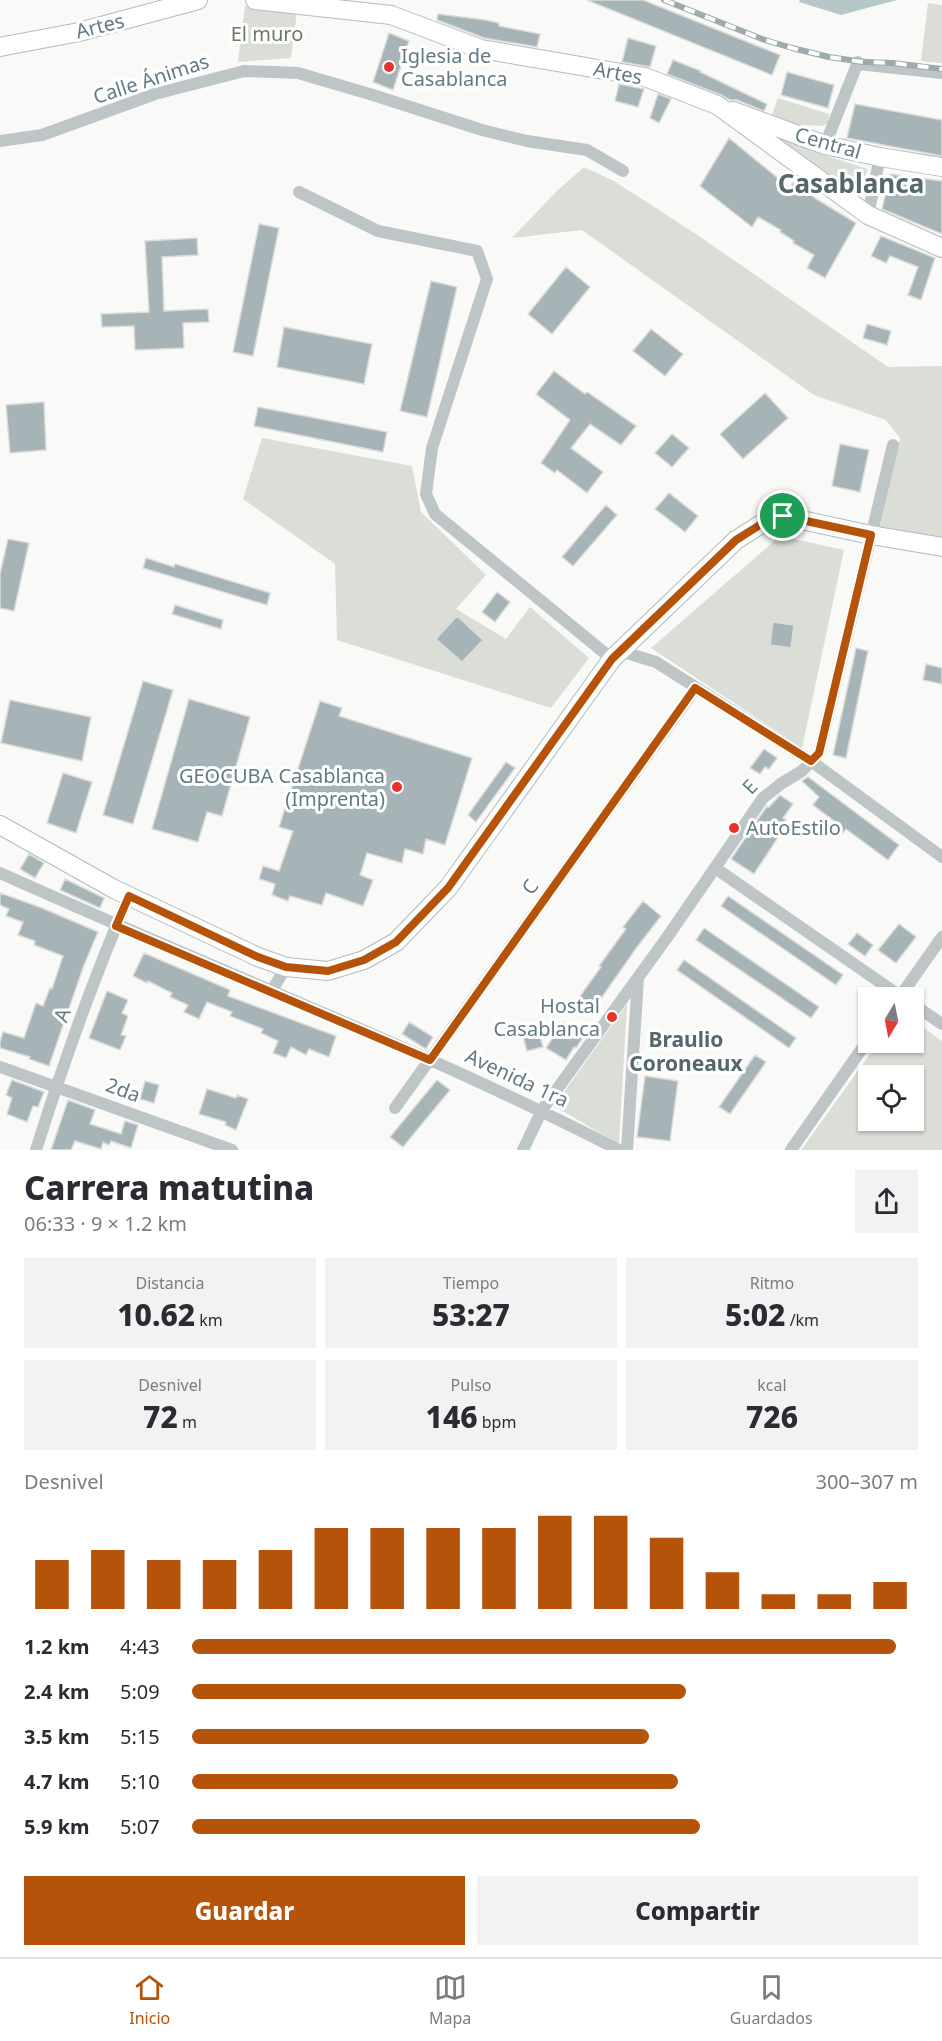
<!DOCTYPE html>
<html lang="es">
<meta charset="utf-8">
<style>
:root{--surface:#fff;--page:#f2f2f3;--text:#2b2b33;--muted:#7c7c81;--line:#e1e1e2;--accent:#b45309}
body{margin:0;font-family:"Noto Sans",sans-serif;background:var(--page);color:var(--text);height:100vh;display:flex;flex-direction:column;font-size:22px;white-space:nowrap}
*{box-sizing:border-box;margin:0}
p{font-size:20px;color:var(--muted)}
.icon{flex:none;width:33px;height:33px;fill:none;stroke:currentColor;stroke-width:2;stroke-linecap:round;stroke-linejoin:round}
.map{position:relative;height:1150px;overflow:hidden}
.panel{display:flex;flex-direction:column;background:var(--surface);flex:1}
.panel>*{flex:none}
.needle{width:39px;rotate:190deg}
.controls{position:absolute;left:858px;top:987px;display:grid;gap:12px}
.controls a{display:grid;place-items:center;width:66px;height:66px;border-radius:0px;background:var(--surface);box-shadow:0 2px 4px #0004;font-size:30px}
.pin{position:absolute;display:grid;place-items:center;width:51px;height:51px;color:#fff;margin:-26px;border:3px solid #fff;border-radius:50%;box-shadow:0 2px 6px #0007}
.round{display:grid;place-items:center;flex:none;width:63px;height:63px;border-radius:0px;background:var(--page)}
.summary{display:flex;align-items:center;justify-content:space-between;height:102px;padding:0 24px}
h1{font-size:33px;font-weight:800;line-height:45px}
.figures{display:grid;grid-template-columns:repeat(3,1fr);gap:9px;height:102px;padding:6px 24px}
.figures div{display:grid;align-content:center;border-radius:0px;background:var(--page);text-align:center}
.figures b{font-size:30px;font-weight:800}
.figures small{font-size:16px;font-weight:400}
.figures p{font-size:16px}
.chart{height:168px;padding:12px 24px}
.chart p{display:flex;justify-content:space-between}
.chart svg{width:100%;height:108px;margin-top:6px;stroke:var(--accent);stroke-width:6}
.button{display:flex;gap:12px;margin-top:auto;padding:12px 24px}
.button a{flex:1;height:69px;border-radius:0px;background:var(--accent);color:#fff;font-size:24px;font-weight:800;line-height:69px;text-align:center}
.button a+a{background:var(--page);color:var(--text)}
ul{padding:0 24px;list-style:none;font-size:20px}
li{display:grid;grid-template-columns:96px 72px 1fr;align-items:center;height:45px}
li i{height:15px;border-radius:8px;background:var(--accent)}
.tab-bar{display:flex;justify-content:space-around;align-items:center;height:84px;border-top:2px solid var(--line);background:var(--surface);font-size:16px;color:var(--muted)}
.tab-bar a{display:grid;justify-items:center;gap:3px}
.tab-bar .selected{color:var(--accent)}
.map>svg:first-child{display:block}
.green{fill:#daded6;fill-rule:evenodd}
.water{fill:#b6c7c8}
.building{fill:#a6b3b7;stroke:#dbdbd9;stroke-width:1.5}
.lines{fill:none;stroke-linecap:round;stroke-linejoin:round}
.secondary-casing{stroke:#b2bbbe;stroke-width:20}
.street{stroke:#bdc5c7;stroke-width:12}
.secondary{stroke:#fff;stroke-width:18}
.rail-casing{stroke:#9faaae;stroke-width:6}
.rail{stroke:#fff;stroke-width:4;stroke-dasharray:11;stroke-linecap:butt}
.route-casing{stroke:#fff;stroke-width:12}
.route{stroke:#b45309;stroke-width:8}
.poi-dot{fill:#e93127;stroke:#fff;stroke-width:2}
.labels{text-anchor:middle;stroke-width:6;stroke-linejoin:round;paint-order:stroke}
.street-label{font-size:20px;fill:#637a83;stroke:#fff}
.park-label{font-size:20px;fill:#6b7a62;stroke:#fff}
.poi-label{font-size:20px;fill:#637a83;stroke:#fff;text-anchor:start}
.neighbourhood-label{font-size:21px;font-weight:bold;fill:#55676d;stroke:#fff}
.district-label{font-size:26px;font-weight:bold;fill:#55676d;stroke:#fff}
</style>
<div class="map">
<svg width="942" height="1150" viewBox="0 0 942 1150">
<rect width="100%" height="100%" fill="#f9f9f7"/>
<path class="green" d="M928,3l14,2v58l-21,-2z
M245,6l52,6 -6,46 -53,4z
M778,98l51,16 -1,9 -6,3 -53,-3z
M759,127l52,24 57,18 -11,28z
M584,167l30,14 82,53 192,133 54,-1v174l-63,-11 21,-91 -14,-18 -72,-25 -232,-165 -70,8 44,-46z
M262,438l150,28 9,46 65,63 -30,34 50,30 24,-32 59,51 -38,50 -214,-68 -2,-76 -92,-65z
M780,536l64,14 -42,198 -151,-100z
M627,1004l-8,140 -65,-38z
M914,1021l28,20v109h-141l77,-107 36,-1zM868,1076h46v44h-46z"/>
<path class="water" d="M800,0h97l-56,15 -42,-13z"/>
<path class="building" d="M587,0h56l137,55 -8,20z
M438,14l47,6 14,3v3l41,8 -3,13 -53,-9 -47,-18z
M389,33l20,8 -16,49 -20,-8z
M628,38l28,8 -6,21 -28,-5z
M673,60l28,11 -1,1 67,32 -3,7 -27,-11h-7l-9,-5 -54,-21z
M787,72l47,13 -6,23 -47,-13z
M619,84l25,5 -6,18 -23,-6z
M658,94l13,5 -12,24 -9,-5z
M855,104l87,16v36l-95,-18z
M729,138l61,50 3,-6 25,18 38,23 -31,55 -18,-10 7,-13 -21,-12 1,-2 -14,-9 1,-2 -23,-13 -6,10 -52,-41z
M890,174l52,7v53l-60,-25z
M259,224l20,4 -26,128 -20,-4z
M881,236l54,22 -14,42 -13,-5 10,-28 -28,-11 -4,7 -15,-7z
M197,238l1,17 -36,2 2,54 44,-2 1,13 -26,1 1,25 -49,2 -1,-24 -32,1 -1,-13 48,-2 -4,-71z
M566,267l24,20 -38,47 -24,-20z
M431,281l26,6 -30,130 -27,-6z
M867,324l24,7 -4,14 -24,-7z
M284,327l88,17 -8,40 -87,-17z
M651,329l32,25 -18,22 -32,-25z
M554,371l31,23 2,-2 49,34 -15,19 -31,-21 -19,24 32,24 -16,21 -30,-23 -2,3 -14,-10 29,-43 -34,-26z
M765,393l23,25 -45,41 -23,-25z
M44,402l2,48 -36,3 -4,-48z
M258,407l129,25 -4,20 -129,-26z
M672,434l17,14 -17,19 -17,-14z
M840,444l29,6 -9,42 -28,-6z
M669,493l29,23 -13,16 -30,-23z
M606,505l11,10 -44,51 -11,-9z
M8,539l21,4 -15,68 -14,-3v-34z
M146,558l28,9 1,-3 95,29 -3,12 -124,-37z
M497,592l13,10 -15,20 -13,-10z
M175,605l48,15 -2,9 -49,-15z
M457,616l26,24 -21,22 -26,-23z
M773,622l21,3 -3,23 -21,-3z
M856,648l12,3 -22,107 -13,-3z
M926,664l16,4v16l-19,-4z
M143,681l30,9 -40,134 -30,-9z
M189,699l61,18 -28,99 -15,-4 -9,30 -46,-13z
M10,700l81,17 -9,44 -81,-18z
M320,701l22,7 -3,8 133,42 -27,87 -19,-6 -3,15 -18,-5 -3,14 -35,-10 -7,22 13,5 -10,26 -37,-13 -4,12 -32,-9 -2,5 -16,-6 3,-11 -16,-5 4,-13 16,5 14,-40 -14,-4z
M764,749l13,9 -8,11 -4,-2 -5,7 -10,-6z
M506,762l9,6 -39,54 -8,-7z
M63,773l29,9 -16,51 -29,-10z
M808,777l91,68 -11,15 -42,-31 -3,4 -11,-8 2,-4 -21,-16 6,-8 -17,-16z
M780,795l13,9 -10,14 3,2 -10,14 3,2 -25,38 -23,-15 36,-53 2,1z
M29,854l15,9 -9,15 -15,-9z
M65,879l39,19 -4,10 -40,-18z
M0,893l42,15 56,24 -14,33 -35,101 -20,-7 1,-2 -30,-9v-6l3,-10 21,6 12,-35 7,3 7,-18 2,1 11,-33 -29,-11 1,-4 -17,-6 5,-13 -17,-6 3,-7 -9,-4z
M728,896l115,79 -7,10 -115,-79z
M643,901l18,15 -24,31 -44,63 -15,-11 23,-32 -2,-1 27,-37 -3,-2z
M899,924l17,13 -20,26 -18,-13z
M704,928l115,79 -8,11 -115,-78z
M857,933l16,12 -8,11 -17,-12z
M144,953l86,37 -2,6 108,40 -7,21 -20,-8 -3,6 -15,-8 -5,11 -13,-5 5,-12 -17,-8 2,-4 -33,-13 2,-4 -25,-10 -8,17 -15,-7 4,-7 -18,-8 2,-4 -24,-12 -1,2 -14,-7z
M684,960l112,78 -7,10 -112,-78z
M107,991l21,9 -6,13 6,3 -7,19 5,1 -6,14 -31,-12z
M409,1022l24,15 -7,12 -24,-15z
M563,1022l21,14 -8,12 -2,-1 -8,13 -20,-12z
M538,1029l5,18 -16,4 -5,-18z
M755,1055l11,7 -36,52 -11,-7z
M645,1076l33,5 -8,60 -33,-4z
M12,1080l32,12 -6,15 -5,-1 -6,16 -20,-8 5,-16 -6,-3z
M437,1080l13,10 -47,57 -13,-10z
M145,1081l14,4 -5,18 -14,-4z
M207,1089l29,9 1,-3 11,4 -12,31 -11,-5 1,-3 -27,-8z
M68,1100l27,10 -5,14 31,10 4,-13 13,4 -7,23 -20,-7 -2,4 -6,-3 -2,7 -26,-8 -4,9h-20z"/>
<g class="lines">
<g class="secondary-casing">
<path id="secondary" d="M255,0l136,15 90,34 164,28 72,28 151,110 74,33
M0,47l79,-15 119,-32
M733,111l92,34 55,12 62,10
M0,825l114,64 144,68 28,10 42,4 36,-11 32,-18 52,-54 164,-229 124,-119 35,-22 12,-2 88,19 71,12"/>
</g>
<path class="street" d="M858,64l84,9
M0,141l42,-6 113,-41 89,-23 54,2 75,22 109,35 45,11 60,9 36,21
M825,145l33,-83
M299,192l79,39 99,20 10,28 -55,169 -6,46 9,20 177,145
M868,215l12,-58
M620,651l36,11 155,99 131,96
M715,868l188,130
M0,873c206,93 418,174 619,277
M271,992l15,-25
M899,998l43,-61
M914,1005l28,19
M0,1067l232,83
M395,1108l300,-419
M36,1150c27,-86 57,-171 93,-254
M523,1150l19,-40 126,-174 95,-138 19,-15 20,-12 17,-18 74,-308
M627,1150l11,-172
M791,1150l77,-110"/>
<use href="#secondary" class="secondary"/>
<g class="rail-casing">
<path id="rail" d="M664,0l98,39 30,9 37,9 34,5 30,1 49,6"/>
</g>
<use href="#rail" class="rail"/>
</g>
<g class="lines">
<g class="route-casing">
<path id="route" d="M783,516l88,19 -52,218 -8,8 -116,-73 -265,372 -314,-134 13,-30 129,61 28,10 42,4 36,-11 32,-18 52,-54 164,-229 124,-119 35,-22z"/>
</g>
<use href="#route" class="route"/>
</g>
<g class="poi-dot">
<circle cx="389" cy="67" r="6"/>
<circle cx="397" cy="787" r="6"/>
<circle cx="734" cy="828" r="6"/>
<circle cx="612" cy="1017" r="6"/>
</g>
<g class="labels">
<g class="street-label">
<text transform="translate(100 26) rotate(-14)" y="7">Artes</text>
<text transform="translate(618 73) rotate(11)" y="7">Artes</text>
<text transform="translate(151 79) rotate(-18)" y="7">Calle Ánimas</text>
<text transform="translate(828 143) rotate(16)" y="7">Central</text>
<text transform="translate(750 787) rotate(-47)" y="7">E</text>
<text transform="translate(530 887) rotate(-54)" y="7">C</text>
<text transform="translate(62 1015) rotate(-70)" y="7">A</text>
<text transform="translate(517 1078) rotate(25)" y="7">Avenida 1ra</text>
<text transform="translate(123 1090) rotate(20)" y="7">2da</text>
</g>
<g class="park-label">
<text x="267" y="41">El muro</text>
</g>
<g class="poi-label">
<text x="401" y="63">Iglesia de<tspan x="401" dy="23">Casablanca</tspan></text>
<text x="385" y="783" text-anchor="end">GEOCUBA Casablanca<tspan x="385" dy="23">(Imprenta)</tspan></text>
<text x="746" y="835">AutoEstilo</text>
<text x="600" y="1013" text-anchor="end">Hostal<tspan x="600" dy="23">Casablanca</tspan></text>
</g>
<g class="neighbourhood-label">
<text x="686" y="1047">Braulio<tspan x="686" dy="24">Coroneaux</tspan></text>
</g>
<g class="district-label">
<text x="851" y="193">Casablanca</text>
</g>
</g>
</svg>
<div class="controls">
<a><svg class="needle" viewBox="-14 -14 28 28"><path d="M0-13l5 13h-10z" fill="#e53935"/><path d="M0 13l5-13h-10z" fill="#7c7c81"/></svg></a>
<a><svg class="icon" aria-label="locate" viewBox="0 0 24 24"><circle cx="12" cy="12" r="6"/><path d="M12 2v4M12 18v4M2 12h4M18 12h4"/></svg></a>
</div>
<div class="pin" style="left:783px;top:516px;background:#1e9e55"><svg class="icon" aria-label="arrive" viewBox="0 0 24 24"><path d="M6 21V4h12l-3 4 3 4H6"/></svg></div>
</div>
<section class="panel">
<div class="summary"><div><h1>Carrera matutina</h1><p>06:33 · 9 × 1.2 km</p></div><a class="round"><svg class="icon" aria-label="share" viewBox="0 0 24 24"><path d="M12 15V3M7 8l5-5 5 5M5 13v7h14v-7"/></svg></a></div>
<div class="figures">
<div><p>Distancia</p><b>10.62<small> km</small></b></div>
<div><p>Tiempo</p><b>53:27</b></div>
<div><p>Ritmo</p><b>5:02<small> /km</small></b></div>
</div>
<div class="figures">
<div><p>Desnivel</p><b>72<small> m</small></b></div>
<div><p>Pulso</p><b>146<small> bpm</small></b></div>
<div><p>kcal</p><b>726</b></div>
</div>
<div class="chart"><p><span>Desnivel</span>300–307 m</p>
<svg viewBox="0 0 160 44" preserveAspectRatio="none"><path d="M5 44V24M15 44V20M25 44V24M35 44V24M45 44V20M55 44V11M65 44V11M75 44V11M85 44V11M95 44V6M105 44V6M115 44V15M125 44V29M135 44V38M145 44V38M155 44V33"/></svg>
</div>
<ul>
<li><b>1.2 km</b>4:43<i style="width:97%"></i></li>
<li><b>2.4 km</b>5:09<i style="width:68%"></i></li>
<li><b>3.5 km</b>5:15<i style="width:63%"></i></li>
<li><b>4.7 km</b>5:10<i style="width:67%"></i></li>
<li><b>5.9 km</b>5:07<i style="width:70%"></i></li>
</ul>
<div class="button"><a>Guardar</a><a>Compartir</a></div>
</section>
<nav class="tab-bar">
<a class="selected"><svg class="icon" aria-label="home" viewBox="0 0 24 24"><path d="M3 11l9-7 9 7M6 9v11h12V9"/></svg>Inicio</a>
<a><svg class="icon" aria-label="map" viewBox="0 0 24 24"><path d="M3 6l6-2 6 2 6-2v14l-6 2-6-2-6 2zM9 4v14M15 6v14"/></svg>Mapa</a>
<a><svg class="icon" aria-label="saved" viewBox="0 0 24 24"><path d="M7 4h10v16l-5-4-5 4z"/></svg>Guardados</a>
</nav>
